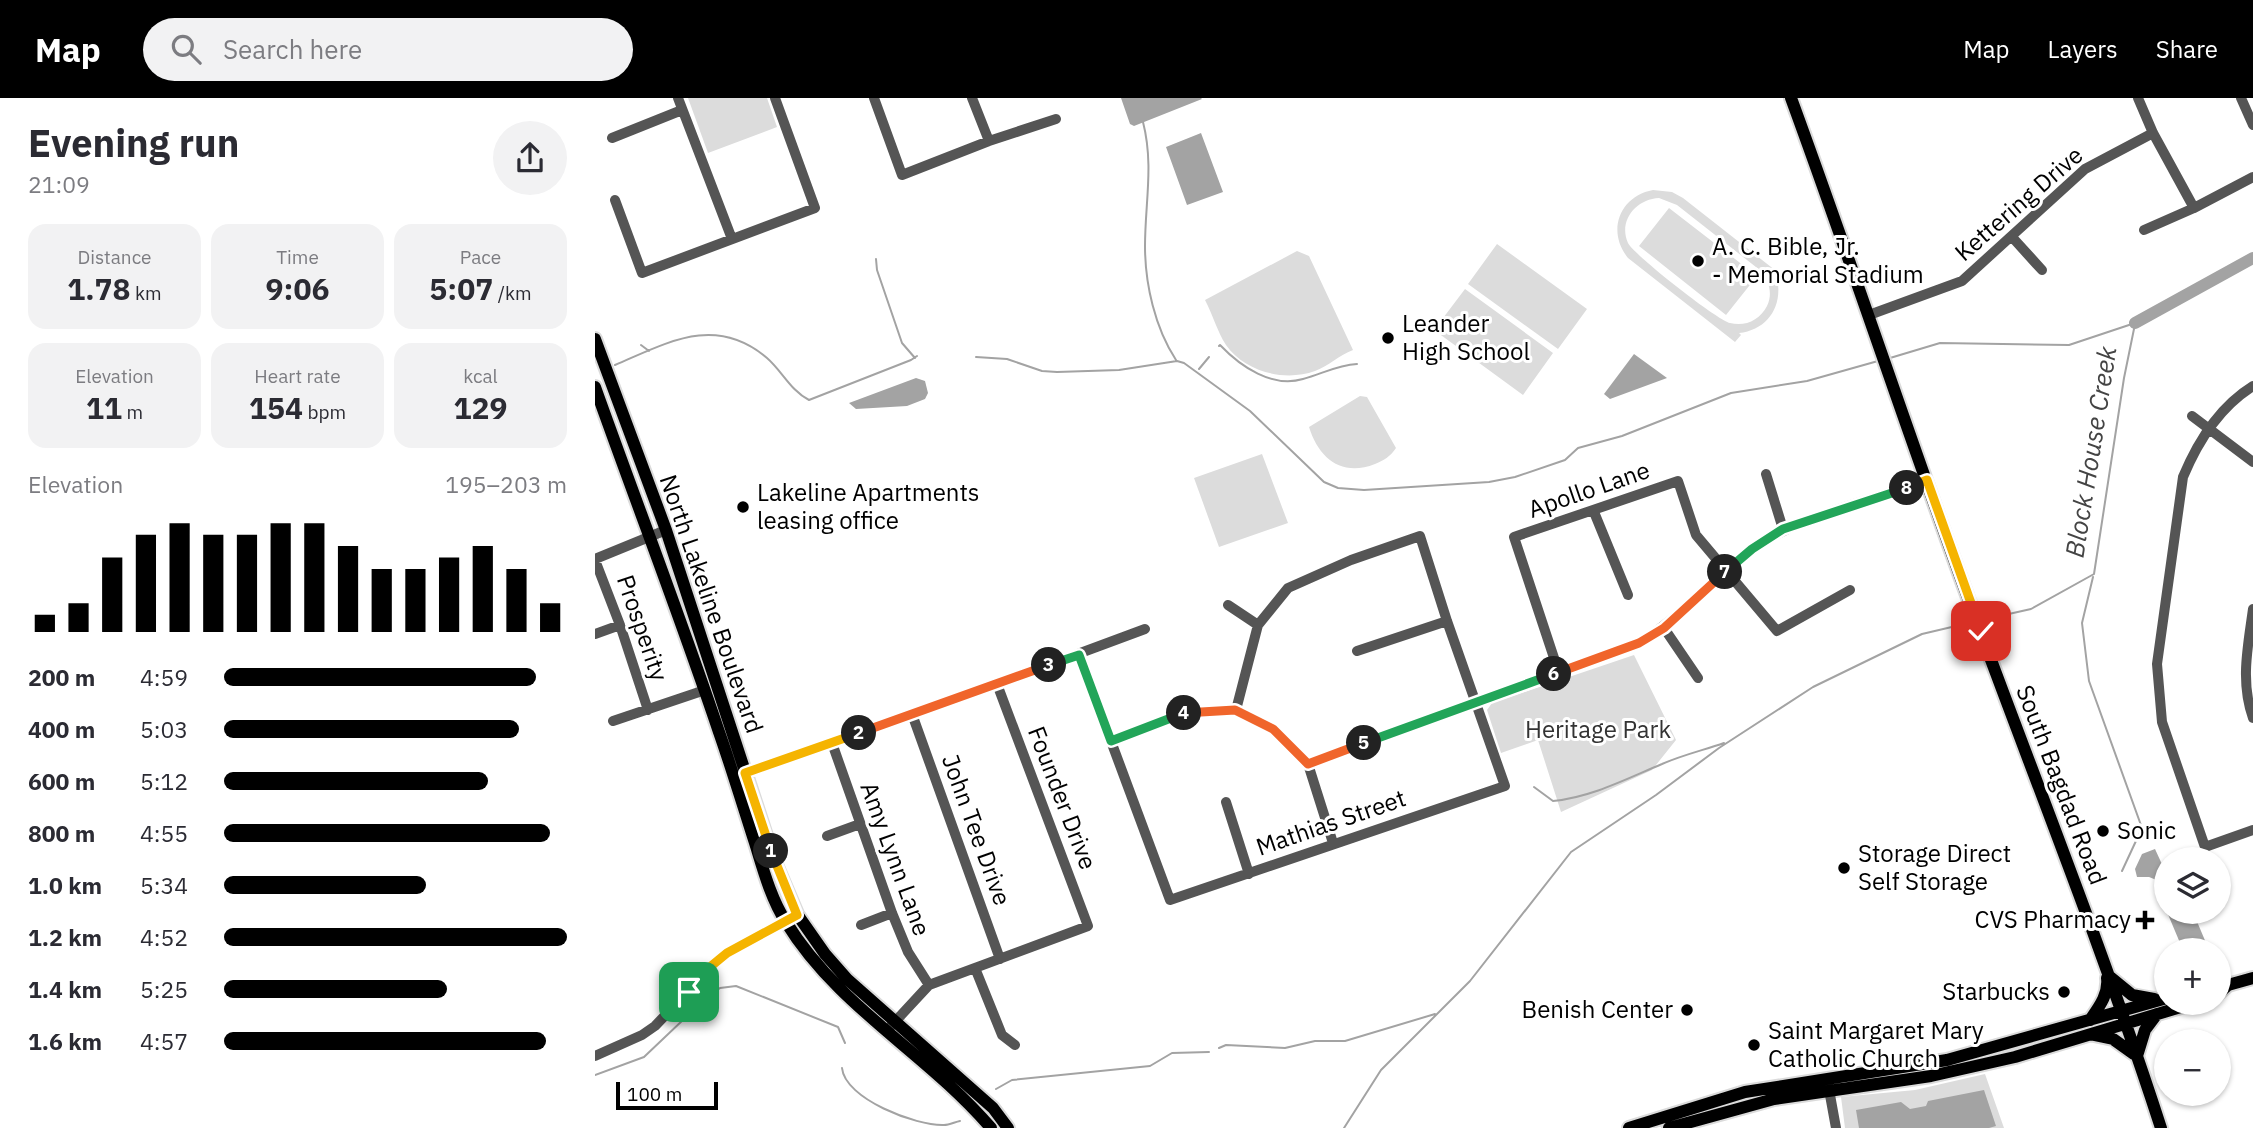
<!DOCTYPE html>
<meta charset="utf-8">
<style>
:root{--surface:#fff;--page:#f2f2f3;--text:#2b2b33;--muted:#7c7c81;--accent:#000}
body{margin:0;font-family:"IBM Plex Sans",sans-serif;background:var(--page);color:var(--text);height:100vh;display:flex;flex-direction:column;font-size:26px;white-space:nowrap}
*{box-sizing:border-box;margin:0}
p{font-size:23px;color:var(--muted)}
.icon{flex:none;width:38px;height:38px;fill:none;stroke:currentColor;stroke-width:2;stroke-linecap:round;stroke-linejoin:round}
.map{position:relative;flex:1;overflow:hidden}
.details{display:flex;flex-direction:column;background:var(--surface);width:595px}
.details>*{flex:none}
.controls{position:absolute;left:1559px;top:749px;display:grid;gap:14px}
.controls a{display:grid;place-items:center;width:77px;height:77px;border-radius:50%;background:var(--surface);box-shadow:0 2px 5px #0004;font-size:35px}
.scale{position:absolute;left:21px;bottom:18px;width:102px;box-sizing:border-box;padding-left:7px;border:4px solid #000;border-top:0;font-size:19px;line-height:24px;white-space:nowrap;color:#000;-webkit-text-stroke:5px #fff;paint-order:stroke}
.pin{position:absolute;display:grid;place-items:center;width:60px;height:60px;color:#fff;margin:-30px;border-radius:14px;box-shadow:0 4px 10px #0006}
.km{position:absolute;width:35px;height:35px;margin:-18px;border-radius:50%;background:#222;color:#fff;font-size:19px;line-height:35px;text-align:center}
.round{display:grid;place-items:center;flex:none;width:74px;height:74px;border-radius:37px;background:var(--page)}
.summary{display:flex;align-items:center;justify-content:space-between;height:119px;padding:0 28px}
h1{font-size:38px;font-weight:700;line-height:52px}
.figures{display:grid;grid-template-columns:repeat(3,1fr);gap:10px;height:119px;padding:7px 28px}
.figures div{display:grid;align-content:center;border-radius:18px;background:var(--page);text-align:center}
.figures b{font-size:30px;font-weight:700}
.figures small{font-size:19px;font-weight:400}
.figures p{font-size:19px}
.chart{height:196px;padding:14px 28px}
.chart p{display:flex;justify-content:space-between}
.chart svg{width:100%;height:126px;margin-top:7px;stroke:var(--accent);stroke-width:6}
ul{padding:0 28px;list-style:none;font-size:23px}
li{display:grid;grid-template-columns:112px 84px 1fr;align-items:center;height:52px}
li i{height:18px;border-radius:9px;background:var(--accent)}
header{display:flex;align-items:center;gap:42px;box-sizing:border-box;height:98px;padding:0 35px;background:var(--accent);color:#fff}
header strong{font-size:33px}
nav{display:flex;gap:38px;margin-inline-start:auto;font-size:24px}
.search{width:490px;height:63px;background:var(--page);display:flex;align-items:center;gap:18px;box-sizing:border-box;padding:0 24px;border-radius:38px;color:var(--muted);font-size:26px}
main{display:flex;flex:1;min-height:0}
.map>svg:first-child{display:block}
.green{fill:#dcdcdc;fill-rule:evenodd}
.water{fill:#a3a3a3}
.lines{fill:none;stroke-linecap:round;stroke-linejoin:round}
.stream{stroke:#a3a3a3;stroke-width:2}
.river{stroke:#a3a3a3;stroke-width:12}
.major-casing{stroke:#dbdbdb;stroke-width:16}
.minor{stroke:#555;stroke-width:10}
.major{stroke:#000;stroke-width:12}
.split-1-casing{stroke:#fff;stroke-width:14}
.split-2-casing{stroke:#fff;stroke-width:14}
.split-3-casing{stroke:#fff;stroke-width:14}
.split-4-casing{stroke:#fff;stroke-width:14}
.split-5-casing{stroke:#fff;stroke-width:14}
.split-6-casing{stroke:#fff;stroke-width:14}
.split-7-casing{stroke:#fff;stroke-width:14}
.split-8-casing{stroke:#fff;stroke-width:14}
.split-9-casing{stroke:#fff;stroke-width:14}
.split-1{stroke:#f5b400;stroke-width:9}
.split-2{stroke:#f5b400;stroke-width:9}
.split-3{stroke:#f0652b;stroke-width:9}
.split-4{stroke:#22a559;stroke-width:9}
.split-5{stroke:#f0652b;stroke-width:9}
.split-6{stroke:#22a559;stroke-width:9}
.split-7{stroke:#f0652b;stroke-width:9}
.split-8{stroke:#22a559;stroke-width:9}
.split-9{stroke:#f5b400;stroke-width:9}
.poi-dot{fill:#000;stroke:#fff;stroke-width:2.5}
.labels{text-anchor:middle;stroke-width:6;stroke-linejoin:round;paint-order:stroke}
.street-label{font-size:24px;fill:#000;stroke:#fff}
.poi-label{font-size:24px;fill:#000;stroke:#fff;text-anchor:start}
.park-label{font-size:24px;fill:#333;stroke:#fff}
.water-label{font-size:26px;font-style:italic;fill:#444;stroke:#fff}
</style>
<header>
<strong>Map</strong>
<div class="search"><svg class="icon" aria-label="search" viewBox="0 0 24 24"><circle cx="10" cy="10" r="6"/><path d="M15 15l6 6"/></svg>Search here</div>
<nav><a>Map</a><a>Layers</a><a>Share</a></nav>
</header>
<main>
<section class="details">
<div class="summary"><div><h1>Evening run</h1><p>21:09</p></div><a class="round"><svg class="icon" aria-label="share" viewBox="0 0 24 24"><path d="M12 15V3M7 8l5-5 5 5M5 13v7h14v-7"/></svg></a></div>
<div class="figures">
<div><p>Distance</p><b>1.78<small> km</small></b></div>
<div><p>Time</p><b>9:06</b></div>
<div><p>Pace</p><b>5:07<small> /km</small></b></div>
</div>
<div class="figures">
<div><p>Elevation</p><b>11<small> m</small></b></div>
<div><p>Heart rate</p><b>154<small> bpm</small></b></div>
<div><p>kcal</p><b>129</b></div>
</div>
<div class="chart"><p><span>Elevation</span>195–203 m</p>
<svg viewBox="0 0 160 44" preserveAspectRatio="none"><path d="M5 44V38M15 44V34M25 44V18M35 44V10M45 44V6M55 44V10M65 44V10M75 44V6M85 44V6M95 44V14M105 44V22M115 44V22M125 44V18M135 44V14M145 44V22M155 44V34"/></svg>
</div>
<ul>
<li><b>200 m</b>4:59<i style="width:91%"></i></li>
<li><b>400 m</b>5:03<i style="width:86%"></i></li>
<li><b>600 m</b>5:12<i style="width:77%"></i></li>
<li><b>800 m</b>4:55<i style="width:95%"></i></li>
<li><b>1.0 km</b>5:34<i style="width:59%"></i></li>
<li><b>1.2 km</b>4:52<i style="width:100%"></i></li>
<li><b>1.4 km</b>5:25<i style="width:65%"></i></li>
<li><b>1.6 km</b>4:57<i style="width:94%"></i></li>
</ul>
</section>
<div class="map">
<svg width="1658" height="1030" viewBox="0 0 1658 1030">
<rect width="100%" height="100%" fill="#fff"/>
<path class="green" d="M93,0h79l10,29 -69,26z
M1058,92l19,2 11,6 102,80 -5,7 -2,-1c3,26 -13,46 -39,49l2,2 -6,7 -107,-84c-22,-27 -8,-62 25,-68zM1064,100l18,7 84,66c8,10 12,23 6,35 -7,14 -22,21 -37,17 -13,-3 -96,-68 -102,-80 -10,-22 8,-44 31,-45z
M1074,110l88,68 -31,39 -87,-69z
M902,146l90,65 -29,40 -90,-65z
M702,153l12,5 44,94c-14,5 -24,16 -38,21 -30,11 -70,1 -89,-26 -9,-14 -13,-30 -21,-45z
M870,191l88,64 -30,42 -89,-65z
M765,298l7,1 29,51c-5,8 -13,13 -21,16 -33,13 -56,-5 -66,-37z
M667,356l26,69 -69,24 -25,-69z
M1039,557l42,85 -24,30 -91,42 -23,-72 -37,13 -14,-43 5,-7z
M1390,976l19,54h-159l-4,-31 74,-7z"/>
<path class="water" d="M526,0h80l1,1 -68,27 -4,-2z
M606,35l22,59 -36,13 -21,-58z
M1039,256l33,24 -57,21 -6,-5z
M321,280l9,3 3,12 -3,6 -18,7 -51,3 -7,-6z
M1560,751l11,24 1,39 -3,-29 -15,-6h-12l-2,-8 7,-15z
M1572,814h26l16,38h-26z
M1389,992l12,36 -7,2h-130l-3,-18 45,-8 9,7 16,-3 2,-5z"/>
<g class="lines">
<path class="stream" d="M548,24c11,43 2,81 2,124 0,38 10,82 31,114
M281,161l1,11 25,73 13,15
M46,247l8,6
M624,248l1,-1c21,22 52,43 83,34 19,-5 34,-14 54,-15
M381,259l31,2 35,12 15,1 62,-2 58,-9 7,2 66,48 74,71 14,6 26,2 125,-8 26,-5 50,-17 13,-12 44,-12 109,-43 76,-12 71,-20
M1295,260l50,-15 129,2 66,-22
M20,267c52,-22 100,-51 152,-7 15,13 24,33 42,42l102,-40 6,-4
M604,271l10,-12
M1498,479l-11,46 7,58 53,147 -20,43
M1387,522l49,-11 63,-35 30,-196 11,-54
M939,689l19,14c39,-4 73,-22 109,-37 20,-9 42,-14 62,-21
M624,950l7,-3 59,3 30,-7h30l90,-27
M247,970c3,31 74,58 102,57 5,0 11,-3 16,-4
M0,977l49,-18 60,-57 16,-12 16,-2 102,41 7,16
M401,991l16,-9 138,-14 22,-13 37,-1
M749,1030l37,-58 89,-89 101,-129 85,-57 63,-47 94,-61 109,-53 51,-12"/>
<path class="river" d="M1540,225l118,-65"/>
<g class="major-casing">
<path id="major" d="M1196,0c62,169 118,339 180,508 64,174 133,346 190,522
M0,241l71,191 108,330 23,54 28,40 22,25 146,129 15,20
M0,289c41,115 85,229 124,345 13,37 24,74 36,111 8,26 16,56 31,79 52,85 142,132 205,206
M1515,879l22,18 22,4
M1624,895l9,-8 25,-7
M1495,922c9,-13 19,-26 17,-42
M1499,937l19,4 21,15
M1542,958l8,-26 12,-16
M1034,1030l116,-36 202,-32 220,-62
M1074,1030l105,-29 157,-23 84,-19 179,-54"/>
</g>
<path class="minor" d="M83,0l54,141
M279,0l28,77 87,-34 67,-22
M377,0l17,43
M1543,0l15,35 41,75
M1646,0l12,27
M17,40l70,-28
M20,102l27,73 173,-65 -40,-110
M1549,132l50,-22 59,-31
M1417,139l30,33
M1274,217l93,-34 123,-112 68,-36
M1658,288c-34,21 -55,55 -70,91l-26,187 5,58 43,125 48,-17
M1597,318l61,46
M1171,376l17,55
M999,414l34,83
M0,461l71,-29
M0,462l25,65 28,85
M633,507l30,20
M1658,511c-5,37 -13,73 0,109
M1069,530l34,50
M0,536l25,-9
M762,553l90,-30
M484,557l91,245 335,-114 -58,-165 -27,-85 -69,24 -63,28 -30,37 -22,85
M964,575l-45,-136 164,-56 18,54 81,96 73,-41
M317,616l88,245
M18,623l92,-31
M516,643l73,-28 52,-3 37,19 35,35 25,79
M237,645l60,170 16,39 21,33
M713,666l331,-121c44,-27 73,-66 115,-95 46,-32 119,-48 173,-68
M144,677l258,-91 148,-55
M631,704l23,72
M232,738l33,-12
M266,827l31,-12
M380,870l27,67 13,10
M296,928l38,-41 159,-59 -91,-242
M0,958l47,-21 13,-9 63,-66 19,-13 54,-29
M1233,986l8,44"/>
<use href="#major" class="major"/>
</g>
<g class="lines">
<g class="split-1-casing">
<path id="split-1" d="M94,894l21,-25 17,-14 70,-38 -26,-64"/>
</g>
<g class="split-2-casing">
<path id="split-2" d="M176,753l-26,-78 114,-40"/>
</g>
<g class="split-3-casing">
<path id="split-3" d="M264,635l190,-68"/>
</g>
<g class="split-4-casing">
<path id="split-4" d="M454,567l30,-10 32,86 73,-28"/>
</g>
<g class="split-5-casing">
<path id="split-5" d="M589,615l51,-3 38,19 35,35 56,-21"/>
</g>
<g class="split-6-casing">
<path id="split-6" d="M769,645l190,-69"/>
</g>
<g class="split-7-casing">
<path id="split-7" d="M959,576l85,-31 25,-15 61,-56"/>
</g>
<g class="split-8-casing">
<path id="split-8" d="M1130,474l27,-23 31,-20 124,-41"/>
</g>
<g class="split-9-casing">
<path id="split-9" d="M1312,390l20,-8 54,151"/>
</g>
<use href="#split-1" class="split-1"/>
<use href="#split-2" class="split-2"/>
<use href="#split-3" class="split-3"/>
<use href="#split-4" class="split-4"/>
<use href="#split-5" class="split-5"/>
<use href="#split-6" class="split-6"/>
<use href="#split-7" class="split-7"/>
<use href="#split-8" class="split-8"/>
<use href="#split-9" class="split-9"/>
</g>
<g class="poi-dot">
<circle cx="1103" cy="163" r="7"/>
<circle cx="793" cy="240" r="7"/>
<circle cx="148" cy="409" r="7"/>
<circle cx="1508" cy="733" r="7"/>
<circle cx="1249" cy="770" r="7"/>
<path d="M1546.5 811.5h7v7h7v7h-7v7h-7v-7h-7v-7h7z"/>
<circle cx="1469" cy="894" r="7"/>
<circle cx="1092" cy="912" r="7"/>
<circle cx="1159" cy="947" r="7"/>
</g>
<g class="labels">
<g class="street-label">
<text transform="translate(1424 106) rotate(-41)" y="8">Kettering Drive</text>
<text transform="translate(994 392) rotate(-19)" y="8">Apollo Lane</text>
<text transform="translate(116 506) rotate(71)" y="8">North Lakeline Boulevard</text>
<text transform="translate(47 530) rotate(71)" y="8">Prosperity</text>
<text transform="translate(1466 687) rotate(69)" y="8">South Bagdad Road</text>
<text transform="translate(467 700) rotate(69)" y="8">Founder Drive</text>
<text transform="translate(736 725) rotate(-19)" y="8">Mathias Street</text>
<text transform="translate(381 732) rotate(70)" y="8">John Tee Drive</text>
<text transform="translate(300 761) rotate(70)" y="8">Amy Lynn Lane</text>
</g>
<g class="poi-label">
<text x="1117" y="157">A. C. Bible, Jr.<tspan x="1117" dy="28">- Memorial Stadium</tspan></text>
<text x="807" y="234">Leander<tspan x="807" dy="28">High School</tspan></text>
<text x="162" y="403">Lakeline Apartments<tspan x="162" dy="28">leasing office</tspan></text>
<text x="1522" y="741">Sonic</text>
<text x="1263" y="764">Storage Direct<tspan x="1263" dy="28">Self Storage</tspan></text>
<text x="1536" y="830" text-anchor="end">CVS Pharmacy</text>
<text x="1455" y="902" text-anchor="end">Starbucks</text>
<text x="1078" y="920" text-anchor="end">Benish Center</text>
<text x="1173" y="941">Saint Margaret Mary<tspan x="1173" dy="28">Catholic Church</tspan></text>
</g>
<g class="park-label">
<text x="1003" y="640">Heritage Park</text>
</g>
<g class="water-label">
<text transform="translate(1496 354) rotate(-81)" y="9">Block House Creek</text>
</g>
</g>
</svg>
<div class="controls">
<a><svg class="icon" aria-label="layers" viewBox="0 0 24 24"><path d="M12 4l9 5-9 5-9-5zM3 14l9 5 9-5"/></svg></a>
<a>+</a>
<a>−</a>
</div>
<div class="scale">100 m</div>
<div class="pin" style="left:94px;top:894px;background:#1e9e55"><svg class="icon" aria-label="arrive" viewBox="0 0 24 24"><path d="M6 21V4h12l-3 4 3 4H6"/></svg></div>
<div class="pin" style="left:1386px;top:533px;background:#d93025"><svg class="icon" aria-label="check" viewBox="0 0 24 24"><path d="M5 12l5 5 9-10"/></svg></div>
<b class="km" style="left:176px;top:753px">1</b>
<b class="km" style="left:264px;top:635px">2</b>
<b class="km" style="left:454px;top:567px">3</b>
<b class="km" style="left:589px;top:615px">4</b>
<b class="km" style="left:769px;top:645px">5</b>
<b class="km" style="left:959px;top:576px">6</b>
<b class="km" style="left:1130px;top:474px">7</b>
<b class="km" style="left:1312px;top:390px">8</b>
</div>
</main>
